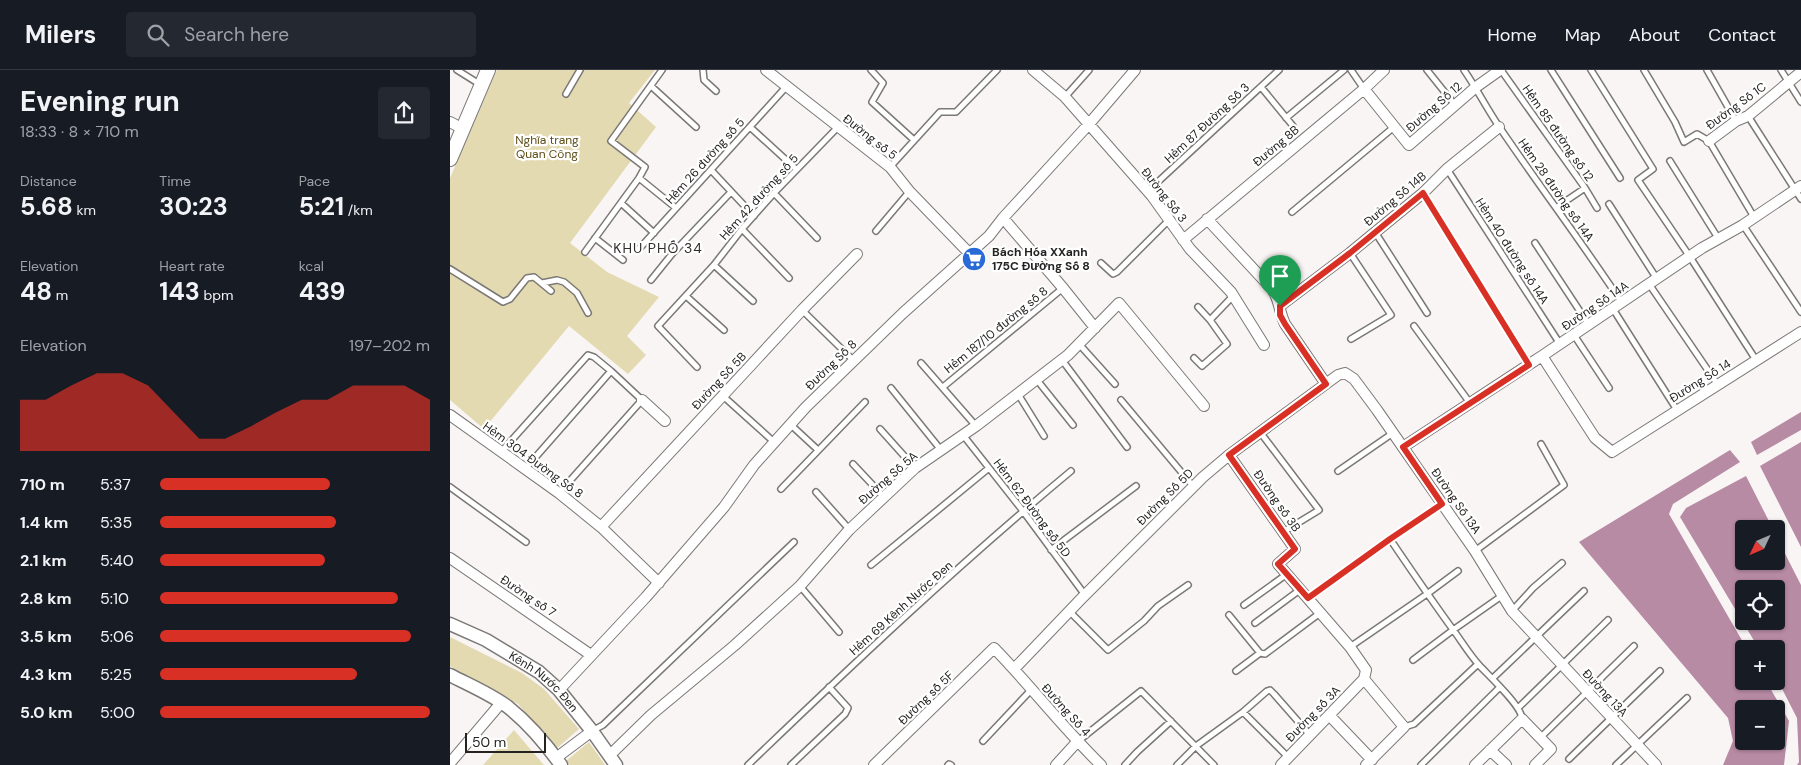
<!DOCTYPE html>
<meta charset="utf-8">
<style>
:root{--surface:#171b24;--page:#242831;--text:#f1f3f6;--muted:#9ea1a6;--line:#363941;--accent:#d93025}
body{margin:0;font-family:"DM Sans",sans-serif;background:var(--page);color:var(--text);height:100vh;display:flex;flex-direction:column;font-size:19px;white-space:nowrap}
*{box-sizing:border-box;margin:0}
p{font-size:16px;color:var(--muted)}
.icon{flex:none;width:28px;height:28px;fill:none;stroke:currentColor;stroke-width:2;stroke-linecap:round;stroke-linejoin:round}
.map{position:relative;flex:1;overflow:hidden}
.panel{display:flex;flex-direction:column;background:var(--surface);width:450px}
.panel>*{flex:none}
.needle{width:32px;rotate:226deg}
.fabs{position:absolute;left:1285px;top:450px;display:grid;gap:10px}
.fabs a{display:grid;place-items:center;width:50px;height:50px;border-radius:5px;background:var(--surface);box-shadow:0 1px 4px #0004;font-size:25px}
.scale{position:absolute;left:15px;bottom:12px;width:81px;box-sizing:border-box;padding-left:5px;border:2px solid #242322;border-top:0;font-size:14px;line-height:18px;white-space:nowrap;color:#242322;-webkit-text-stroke:4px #fff;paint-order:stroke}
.pin{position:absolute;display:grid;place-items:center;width:42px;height:42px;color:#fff;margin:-51px -21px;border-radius:50% 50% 50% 0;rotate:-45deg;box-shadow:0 0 5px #0007}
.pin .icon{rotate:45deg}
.round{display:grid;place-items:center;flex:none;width:52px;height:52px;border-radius:5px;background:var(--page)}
.headline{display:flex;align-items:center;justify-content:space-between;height:85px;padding:0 20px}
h1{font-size:28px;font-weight:700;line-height:38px}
.metrics{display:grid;grid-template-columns:repeat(3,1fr);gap:8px;height:85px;padding:5px 20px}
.metrics div{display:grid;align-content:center}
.metrics b{font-size:25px;font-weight:700}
.metrics small{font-size:14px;font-weight:400}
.metrics p{font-size:14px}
.chart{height:140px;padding:10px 20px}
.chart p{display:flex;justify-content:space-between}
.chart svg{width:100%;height:90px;margin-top:5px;fill:var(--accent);opacity:.7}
ul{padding:0 20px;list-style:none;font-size:16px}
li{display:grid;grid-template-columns:80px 60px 1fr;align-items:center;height:38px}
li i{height:12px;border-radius:6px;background:var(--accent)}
header{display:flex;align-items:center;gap:30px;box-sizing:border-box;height:70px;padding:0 25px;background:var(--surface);border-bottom:1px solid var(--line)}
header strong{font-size:24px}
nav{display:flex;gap:28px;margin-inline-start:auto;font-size:18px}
.search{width:350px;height:45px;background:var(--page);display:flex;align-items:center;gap:12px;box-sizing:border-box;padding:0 18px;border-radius:5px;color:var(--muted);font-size:19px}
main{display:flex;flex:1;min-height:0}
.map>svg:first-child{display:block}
.green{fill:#e4dab2}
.water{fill:#b88ba4;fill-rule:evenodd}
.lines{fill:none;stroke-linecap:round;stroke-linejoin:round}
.service-casing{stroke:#7b7876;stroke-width:8}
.minor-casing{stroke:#7b7876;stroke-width:12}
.tertiary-casing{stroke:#7b7876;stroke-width:15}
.secondary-casing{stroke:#7b7876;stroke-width:16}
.service{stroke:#fff;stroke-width:5}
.minor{stroke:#fff;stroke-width:10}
.tertiary{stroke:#fff;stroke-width:12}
.secondary{stroke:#fff;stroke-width:14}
.route-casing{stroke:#fff;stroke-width:10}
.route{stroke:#d93025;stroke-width:6}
.labels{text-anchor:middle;stroke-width:4.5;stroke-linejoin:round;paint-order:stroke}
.street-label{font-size:12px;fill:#242322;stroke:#fff}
.park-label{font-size:12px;fill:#5b4d15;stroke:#fff}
.poi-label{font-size:12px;font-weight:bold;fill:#242322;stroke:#fff;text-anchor:start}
.neighbourhood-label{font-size:14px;letter-spacing:1px;fill:#302d2c;stroke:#fff}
</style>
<header>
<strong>Milers</strong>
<div class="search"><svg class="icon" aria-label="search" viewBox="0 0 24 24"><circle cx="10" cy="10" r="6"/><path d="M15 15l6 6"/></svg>Search here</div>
<nav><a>Home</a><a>Map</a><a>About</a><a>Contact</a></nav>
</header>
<main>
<section class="panel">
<div class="headline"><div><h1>Evening run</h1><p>18:33 · 8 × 710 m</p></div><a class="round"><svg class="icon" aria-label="share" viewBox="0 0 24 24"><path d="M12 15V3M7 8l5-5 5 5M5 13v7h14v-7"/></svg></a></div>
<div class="metrics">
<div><p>Distance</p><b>5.68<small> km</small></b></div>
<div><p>Time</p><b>30:23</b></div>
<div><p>Pace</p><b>5:21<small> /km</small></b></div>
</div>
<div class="metrics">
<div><p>Elevation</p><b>48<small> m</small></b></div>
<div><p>Heart rate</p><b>143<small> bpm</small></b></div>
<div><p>kcal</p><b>439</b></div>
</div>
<div class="chart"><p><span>Elevation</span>197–202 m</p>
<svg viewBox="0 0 160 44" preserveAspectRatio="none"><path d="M0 44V19L10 19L20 12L30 6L40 6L50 12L60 25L70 38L80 38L90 32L100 25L110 19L120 19L130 12L140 12L150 12L160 19V44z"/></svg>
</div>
<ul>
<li><b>710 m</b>5:37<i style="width:63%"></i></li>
<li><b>1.4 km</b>5:35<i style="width:65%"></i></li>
<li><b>2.1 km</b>5:40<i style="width:61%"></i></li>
<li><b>2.8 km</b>5:10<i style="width:88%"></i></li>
<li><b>3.5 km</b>5:06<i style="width:93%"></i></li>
<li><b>4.3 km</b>5:25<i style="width:73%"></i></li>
<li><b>5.0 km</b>5:00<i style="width:100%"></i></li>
</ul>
</section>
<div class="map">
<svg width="1351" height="695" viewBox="0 0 1351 695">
<rect width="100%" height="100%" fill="#f9f5f4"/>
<path class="green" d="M47,0h158l-26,33 27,24 -86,116 37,29 52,25 -32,39 19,19 -18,19 -59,-48 -85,103 -34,-29v-222z
M0,567l72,36 22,16 35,40 -23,20 -38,-45 -68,-38z
M64,660l30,35h-61z
M139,672l16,23h-35l-4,-4z"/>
<path class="water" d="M1351,342v18l-44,25 -6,-13z
M1351,372v105l-41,-81z
M1280,380l10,12 -67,42 -4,10 78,135h-3v32h22l23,40 -5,44h-61l10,-24 -5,-23 -149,-176zM1294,639h32v32h-32z
M1296,406l27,53h-29v32h32v-25l25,49v180h-4l2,-3 -2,-44 -21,-41v-28h-17l-79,-132 6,-9zM1294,519h32v32h-32z"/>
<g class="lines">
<g class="service-casing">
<path id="service" d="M7,0l24,15
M253,0l1,10 12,11
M421,0l12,13 -11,19 42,38
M901,0l13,19
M977,0l28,35
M1014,0c13,19 23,39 36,58 40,59 83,116 122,175
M1051,0l84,118 12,20
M1101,0l69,108
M1141,0l62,99 -15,11 52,77 66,103
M1194,0l31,52 9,20 13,-8 12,7 45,76
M1257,0l29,51
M1331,0l20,32
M201,16l45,41
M811,17l32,39
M116,24l14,-24
M615,27l24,-27
M1298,46l53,83
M836,48l58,-48
M300,57l46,42
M1220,91l48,77
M440,97l50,-55h16l41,-42
M997,99l113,175
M261,100l43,46
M189,108l37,30
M698,121l131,-121
M324,123l43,45
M973,123l106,171
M171,133l33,30
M1159,134l48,75
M1107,137l28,-19
M842,142l102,-85
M1293,155l58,87
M292,159l47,49
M426,161l33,-39
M925,162l52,81
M145,168l28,22
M1085,173l54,82
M189,179l147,-162
M135,182l54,-74 6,-11 -34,-26 51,-71
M900,183l41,62 -40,24
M651,193l12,11 4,-2 52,-52
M264,195l39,36
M0,199l53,33 7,-3 17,-21 7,-1 17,14
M201,210l21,-26 59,-62
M92,213l15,-3 7,2 13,11 11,20
M1199,214l69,101
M236,226l38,34
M748,237l12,13
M1163,239l64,101
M352,240l52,51
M964,256l56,77
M1124,265l35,53
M629,274l36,40
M744,288l8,8 25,-22 -17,-24 23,-24
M612,290l65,87
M471,293l55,63
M247,297l-39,-41 56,-61 28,-36 32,-36 64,-66
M587,310l36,45
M493,317l120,-99
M441,318l50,62
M568,324l26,42
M273,326l51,46
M671,330l72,86
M341,355l27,25
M430,359l35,39
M810,362l59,78 -36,22
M513,365l60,76 62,84
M51,382l87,-97 6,2 17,14
M403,394l31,33
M76,398l85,-97 31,29 -83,93
M888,401l55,-38
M0,417l76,55
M331,419l84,-87
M366,422l33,37
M940,469c21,31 42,62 64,92 8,11 16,24 25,34 10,11 43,41 43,54
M601,480l85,-64
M1025,481l89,-66 -23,-41
M421,495l118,-97
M350,516l39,46
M859,528l81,-59 52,-35
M794,535l43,-31
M619,541l39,39 36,-29 14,-15 30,-21
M1062,541l21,-23 29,-25
M779,545l31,38
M805,553l46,-34
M900,577l77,-53 31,-23
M963,590l40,-30 50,-35
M786,601l24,-18 5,1 55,-41
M1043,608l91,-87
M1068,638l90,-88
M793,642l45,45
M954,657l10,-3 64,-60
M142,661l11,-6 191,-183
M1090,668l94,-92
M533,671l48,-51
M627,672l64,-51 73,74
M1119,689l91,-88
M298,695c105,-101 211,-201 323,-294
M341,695l54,-51 3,-6 -19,-21
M498,695l1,-1 2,1
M675,695l12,-13 34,-31
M727,695l19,-19 47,-34 24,-21 3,-1 4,4 36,41
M971,695l79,-78
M1166,695l71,-67"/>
</g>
<g class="minor-casing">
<path id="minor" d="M316,0l124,97 20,25 60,62
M583,0l32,27 87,99 38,53 41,43 33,53
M914,19l45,56 67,-58 24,-17
M0,52l13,7
M1259,71l27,-20 12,-5 53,-44
M553,148l60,70 32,40
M757,149l65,70c8,11 7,23 13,35l41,60
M733,170l181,-151 20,-19
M830,236l70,-53 73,-60 24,-24 52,-42
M1092,286l53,82 17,14 189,-120
M192,330l23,21
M0,345l109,78 42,34 58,56
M953,377l139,-91 160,-108 41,-23 58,-39
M779,385l66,94 -17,15 72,83 16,23 -2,9
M151,457l201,-217 55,-56
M0,488l141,97
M564,599l67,-70 122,-122 26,-22 109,-80 7,-2 9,6 23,31 98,141 37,60 144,154
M914,609l40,48 -38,38
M109,620l87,-93 78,-90 30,-42 52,-58 97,-94 86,-77 14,-18 86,-94 46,-54
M879,645l43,45
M1040,680l16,15
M160,685l41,-40 84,-70 65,-59 49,-56 66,-62 61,-42 92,-71 51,-52 85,103
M106,688l36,-27
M0,693l51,-60
M424,695l120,-117c37,38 69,80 107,117
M606,695l21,-23
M831,695l83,-86
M1025,695l47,-46 29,30 -16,16"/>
</g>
<g class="tertiary-casing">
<g id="tertiary">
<path id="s1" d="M0,554l36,16 53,32 20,18 33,41 24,34"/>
<path d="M0,605c19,10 41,19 58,32 20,16 38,37 53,58"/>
</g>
</g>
<g class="secondary-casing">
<path id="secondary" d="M0,89l38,-89"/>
</g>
<use href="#service" class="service"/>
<use href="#minor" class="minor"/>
<use href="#tertiary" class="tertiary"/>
<use href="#secondary" class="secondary"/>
</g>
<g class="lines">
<g class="route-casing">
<path id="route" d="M973,123l106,172 -126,82 39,57 -52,35 -82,59 -30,-34 17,-15 -66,-94 97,-71 -41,-60 -5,-9v-9l70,-53z"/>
</g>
<use href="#route" class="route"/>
</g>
<defs>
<g id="supermarket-disc" transform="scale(1.25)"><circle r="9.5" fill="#2a6ad7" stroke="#fff"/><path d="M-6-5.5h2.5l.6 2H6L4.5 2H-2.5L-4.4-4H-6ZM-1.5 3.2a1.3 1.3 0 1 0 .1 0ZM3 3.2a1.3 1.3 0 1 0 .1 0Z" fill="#fff"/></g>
</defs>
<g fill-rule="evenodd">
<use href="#supermarket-disc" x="524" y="189"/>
</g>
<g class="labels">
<g class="street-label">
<text transform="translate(1286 36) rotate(-36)" y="4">Đường Số 1C</text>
<text transform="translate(984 37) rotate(-41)" y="4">Đường Số 12</text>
<text transform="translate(757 53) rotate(-43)" y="4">Hẻm 87 Đường Số 3</text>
<text transform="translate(1108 63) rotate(55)" y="4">Hẻm 85 đường số 12</text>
<text transform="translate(420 67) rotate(38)" y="4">Đường số 5</text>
<text transform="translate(826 76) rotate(-40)" y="4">Đường 8B</text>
<text transform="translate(255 91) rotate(-48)" y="4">Hẻm 26 đường số 5</text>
<text transform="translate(1106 120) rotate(55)" y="4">Hẻm 28 đường số 14A</text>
<text transform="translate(714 125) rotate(52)" y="4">Đường Số 3</text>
<text transform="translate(309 127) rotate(-48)" y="4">Hẻm 42 đường số 5</text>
<text transform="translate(945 129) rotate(-40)" y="4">Đường Số 14B</text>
<text transform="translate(1062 181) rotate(57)" y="4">Hẻm 40 đường số 14A</text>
<text transform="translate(1145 236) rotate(-34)" y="4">Đường Số 14A</text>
<text transform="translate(546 260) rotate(-39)" y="4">Hẻm 187/10 đường số 8</text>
<text transform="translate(381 295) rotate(-44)" y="4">Đường Số 8</text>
<text transform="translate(269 311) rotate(-47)" y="4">Đường Số 5B</text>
<text transform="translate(1250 311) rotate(-32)" y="4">Đường Số 14</text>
<text transform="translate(83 390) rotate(36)" y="4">Hẻm 304 Đường Số 8</text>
<text transform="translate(438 408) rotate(-41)" y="4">Đường Số 5A</text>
<text transform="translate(715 427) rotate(-45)" y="4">Đường Số 5D</text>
<text transform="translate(827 431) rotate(55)" y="4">Đường số 3B</text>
<text transform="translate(1006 431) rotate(55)" y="4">Đường Số 13A</text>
<text transform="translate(582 438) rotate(53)" y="4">Hẻm 62 Đường số 5D</text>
<text transform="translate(78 526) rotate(34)" y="4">Đường số 7</text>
<text transform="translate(451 538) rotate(-42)" y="4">Hẻm 69 Kênh Nước Đen</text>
<text dy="4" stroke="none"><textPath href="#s1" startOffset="111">Kênh Nước Đen</textPath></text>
<text transform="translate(1155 623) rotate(47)" y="4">Đường 13A</text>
<text transform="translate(476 628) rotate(-44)" y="4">Đường số 5F</text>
<text transform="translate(616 640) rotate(48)" y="4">Đường Số 4</text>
<text transform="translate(863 644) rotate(-46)" y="4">Đường số 3A</text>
</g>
<g class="park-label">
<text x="97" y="74">Nghĩa trang<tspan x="97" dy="14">Quan Công</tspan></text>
</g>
<g class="poi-label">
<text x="542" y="186">Bách Hóa XXanh<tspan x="542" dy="14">175C Đường Số 8</tspan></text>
</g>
<g class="neighbourhood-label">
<text x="208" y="183">KHU PHỐ 34</text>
</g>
</g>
</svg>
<div class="fabs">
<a><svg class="needle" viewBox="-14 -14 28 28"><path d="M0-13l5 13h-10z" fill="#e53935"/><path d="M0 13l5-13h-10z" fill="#9ea1a6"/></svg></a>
<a><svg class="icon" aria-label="locate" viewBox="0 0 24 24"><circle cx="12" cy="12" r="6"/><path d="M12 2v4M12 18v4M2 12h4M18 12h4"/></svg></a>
<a>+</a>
<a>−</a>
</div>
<div class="scale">50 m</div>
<div class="pin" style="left:830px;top:236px;background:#1e9e55"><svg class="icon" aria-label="arrive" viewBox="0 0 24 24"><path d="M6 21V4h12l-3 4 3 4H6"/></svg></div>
</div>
</main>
